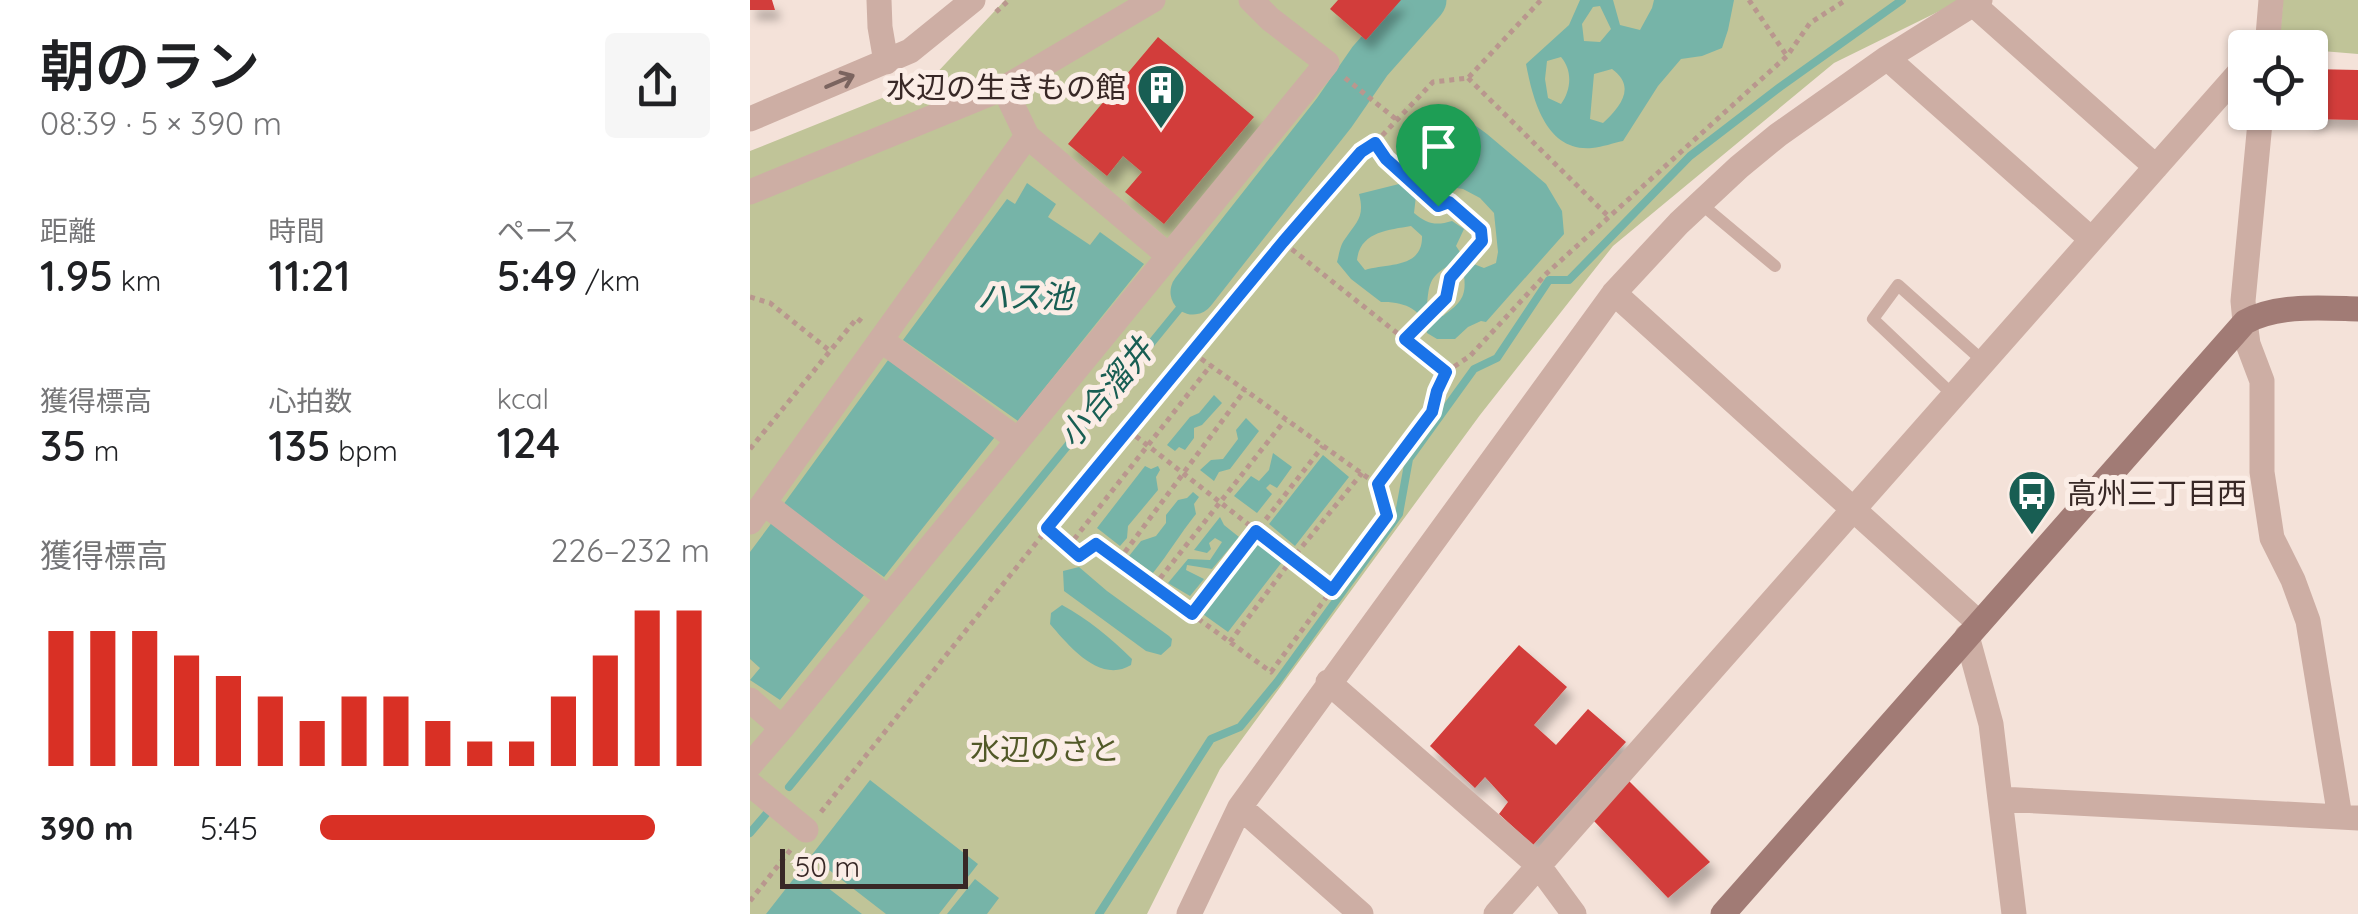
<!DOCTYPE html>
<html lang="ja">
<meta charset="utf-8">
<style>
:root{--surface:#fff;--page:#f6f6f6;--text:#202124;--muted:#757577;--accent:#d93025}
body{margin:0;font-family:Quicksand,"Noto Sans JP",sans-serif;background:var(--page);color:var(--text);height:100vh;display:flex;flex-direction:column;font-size:38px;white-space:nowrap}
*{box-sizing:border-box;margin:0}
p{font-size:32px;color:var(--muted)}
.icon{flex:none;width:55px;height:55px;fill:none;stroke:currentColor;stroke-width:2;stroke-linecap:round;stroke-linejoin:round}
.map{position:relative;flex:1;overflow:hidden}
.panel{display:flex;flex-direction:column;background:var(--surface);width:750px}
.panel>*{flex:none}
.buttons{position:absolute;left:1478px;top:30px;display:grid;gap:20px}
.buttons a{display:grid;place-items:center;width:100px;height:100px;border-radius:10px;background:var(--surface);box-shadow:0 2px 8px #0004;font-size:50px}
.scale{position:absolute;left:30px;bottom:25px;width:188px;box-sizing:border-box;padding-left:10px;border:5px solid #382826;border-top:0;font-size:28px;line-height:35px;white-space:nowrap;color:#382826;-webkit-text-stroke:8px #fbede6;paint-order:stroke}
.pin{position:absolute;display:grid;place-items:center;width:85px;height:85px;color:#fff;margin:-102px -42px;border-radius:50% 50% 50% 0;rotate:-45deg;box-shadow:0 0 10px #0007}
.pin .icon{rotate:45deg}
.round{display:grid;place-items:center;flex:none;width:105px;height:105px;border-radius:10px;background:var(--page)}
.summary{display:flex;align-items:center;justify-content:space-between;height:170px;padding:0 40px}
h1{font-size:55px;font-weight:600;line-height:75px}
.metrics{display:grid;grid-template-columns:repeat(3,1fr);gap:15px;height:170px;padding:10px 40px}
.metrics div{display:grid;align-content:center}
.metrics b{font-size:42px;font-weight:600}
.metrics small{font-size:28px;font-weight:400}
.metrics p{font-size:28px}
.chart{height:280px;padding:20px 40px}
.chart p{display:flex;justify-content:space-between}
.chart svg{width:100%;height:180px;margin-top:10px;stroke:var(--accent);stroke-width:6}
ul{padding:0 40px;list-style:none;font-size:32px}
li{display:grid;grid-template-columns:160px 120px 1fr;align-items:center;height:75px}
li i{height:25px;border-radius:12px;background:var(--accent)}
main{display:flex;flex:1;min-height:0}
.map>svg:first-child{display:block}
.green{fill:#c0c498}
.water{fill:#76b4a8;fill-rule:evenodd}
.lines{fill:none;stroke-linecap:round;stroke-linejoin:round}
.stream{stroke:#76b4a8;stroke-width:8}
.river{stroke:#76b4a8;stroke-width:45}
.building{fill:#d23c3a;filter:url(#shadow)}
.path{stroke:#b9978e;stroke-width:5;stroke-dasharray:5 5;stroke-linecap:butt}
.lane{stroke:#cdaea4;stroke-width:12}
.street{stroke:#cdaea4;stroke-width:25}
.secondary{stroke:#a17b75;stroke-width:25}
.oneway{stroke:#7b645f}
.route-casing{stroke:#fff;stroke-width:20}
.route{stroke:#1a73e8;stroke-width:12}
.labels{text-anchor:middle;stroke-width:10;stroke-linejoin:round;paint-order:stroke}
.poi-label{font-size:30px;fill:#382826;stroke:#fbede6;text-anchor:end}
.park-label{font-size:30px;fill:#525928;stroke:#fbede6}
.water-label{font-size:32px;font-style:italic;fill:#185e53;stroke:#fbede6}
</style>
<main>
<section class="panel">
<div class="summary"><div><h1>朝のラン</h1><p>08:39 · 5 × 390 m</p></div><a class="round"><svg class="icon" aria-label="share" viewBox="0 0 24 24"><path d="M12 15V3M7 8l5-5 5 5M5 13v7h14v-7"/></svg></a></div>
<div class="metrics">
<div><p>距離</p><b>1.95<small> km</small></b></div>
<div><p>時間</p><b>11:21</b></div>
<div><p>ペース</p><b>5:49<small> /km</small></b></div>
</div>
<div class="metrics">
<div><p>獲得標高</p><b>35<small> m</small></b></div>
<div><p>心拍数</p><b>135<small> bpm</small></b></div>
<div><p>kcal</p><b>124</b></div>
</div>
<div class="chart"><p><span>獲得標高</span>226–232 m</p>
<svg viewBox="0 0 160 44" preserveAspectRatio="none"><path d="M5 44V11M15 44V11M25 44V11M35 44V17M45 44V22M55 44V27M65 44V33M75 44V27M85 44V27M95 44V33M105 44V38M115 44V38M125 44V27M135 44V17M145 44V6M155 44V6"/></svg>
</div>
<ul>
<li><b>390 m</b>5:45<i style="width:86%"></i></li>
</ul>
</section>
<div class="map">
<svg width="1608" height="914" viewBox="0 0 1608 914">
<defs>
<filter id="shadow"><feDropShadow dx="6" dy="10" stdDeviation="5" flood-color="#0004"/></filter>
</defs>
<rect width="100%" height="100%" fill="#f4e2d9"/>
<path class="green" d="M255,0h957l-128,63 -221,183 -133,169 -260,354 -73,145h-397v-763l182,-73z
M1533,0h75v54l-48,-4v-2h-31z"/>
<path class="water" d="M830,0h33l7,25 20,5 12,-22 2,-8h80l-6,30 -6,18 -20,8 -21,3 -23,27 -35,55c-10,2 -20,6 -31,7 -46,4 -59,-48 -66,-84l43,-39zM850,6l11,23 -11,13 -16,-1 -2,-17 11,-17zM811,57c12,14 10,33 0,47l-13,-6 -3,-19 2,-18zM862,69c25,18 8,38 -9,54l-13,-4 4,-45z
M689,115h22l26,19 59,50 16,27 2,23 -78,88 -5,-1 -13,6 -13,12h-18l-10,-6c-3,-24 -24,-32 -46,-31l-30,-23 -14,-17c2,-7 3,-17 8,-23 12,-18 20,-22 14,-45l44,-11 15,-14 1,-15 -4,-21zM694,186l19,3 17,9 14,15 4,39 -2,11 -12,5 -18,-7 -10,-15 8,-17 -12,-8c-16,5 -25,3 -38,-8l2,-17zM661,226l11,10c1,33 -35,27 -57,34l-8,-10c3,-28 31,-30 54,-34zM698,266l16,10c3,22 -5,28 -21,40l-10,-3 -6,-8c2,-20 2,-28 21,-39z
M277,183l29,21 -8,13 42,28 10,-13 44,32 -126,157 -115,-81 104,-141 8,5z
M141,356l107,77 -114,144 -101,-72z
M464,395l8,8 -20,22 -8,3v10l-9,12 -6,-3 -4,4 -8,-6 23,-28 9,-4z
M496,418l13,13 -29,38 -11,3 -5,9 -14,-11 11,-10 12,-1 15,-20 -2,-9z
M523,453l19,14 -15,21 -7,-4 -4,4 6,6 -15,19 -23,-17 17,-20 8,5 10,-11z
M573,455l26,22 -54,69 -26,-22z
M395,466l6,3 7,-3 2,4 -4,7 2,13 -30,36 -1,12 -7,8 -23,-18z
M443,492l6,5 -5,7 2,10c-16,20 -27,39 -43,59l-24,-17 12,-15 15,-5 10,-13v-8l12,-15 9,-2z
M470,517l4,8 15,12 -27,32 -25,-4 -1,5 18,9 -14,17 -22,-13 20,-24 22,1 12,-18 -7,-4 -6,5 2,6 -4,4 -13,-3z
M23,521l95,69 -88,110 -30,-20 10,-12 -10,-9v-107z
M503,541l29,21 -54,70 -28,-20z
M329,567l28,24 62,45 3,3 -1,7 -10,9 -15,-4 -82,-60 -1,-20z
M312,605c26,14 49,33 70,54l-1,6c-31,19 -62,-19 -81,-41l1,-11z
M120,780l108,84 -39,50h-53l-75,-58z
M52,868l60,46h-96z
M225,879l24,19 -12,16h-40z"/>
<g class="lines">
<path class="stream" d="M39,787l404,-495
M0,833l17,-20
M349,914l112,-175 29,-12 37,-45 122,-168 10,-55 65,-90 23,-11 52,-78h20l121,-124 90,-69 122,-87"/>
<path class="river" d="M443,292l141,-179 36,-52 54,-61"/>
</g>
<path class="building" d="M0,0h22l3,10h-25z
M588,0h63l-35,40 -36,-31z
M408,37l96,80 -90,107 -39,-32 17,-20 -19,-16 -16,20 -39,-32z
M1560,69l48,1v50l-50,-1 2,-7z
M769,645l48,42 -33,38 22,20 32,-36 38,33 -93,103 -34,-31 9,-12 -23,-25 -10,11 -45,-42z
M879,781l81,81 -42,36 -75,-78z"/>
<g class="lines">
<path class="path" d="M999,0l38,56
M246,12l13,-12
M595,78l52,42
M718,78l140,138
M625,143l12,16 51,47 11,-4 32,28 1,11 -32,37 -4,20 -41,41
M534,243l162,129
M0,297l20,6 60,48
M443,353l185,132
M378,430l204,160
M0,449l107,-131 6,5
M297,528l32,28 17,-12 175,128 116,-157 -9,-30 54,-73 5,-21 9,-19 24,-16 77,-83 240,-217 23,-33 36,-23
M318,547l143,-182
M369,560l126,-170
M404,586l131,-166
M442,614l131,-168
M480,642l62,-83 70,-86
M71,812c177,-222 354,-445 540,-660l14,-9 58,-61 35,-4 73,-78
M0,901l42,-53"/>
<path class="lane" d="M950,203l75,63
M1203,395l-80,-76 25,-34 85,76"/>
<path class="street" d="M129,0l1,27 6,35
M1223,4l183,163
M1517,48l4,-48
M1137,58l204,181
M1511,112l-18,189 2,21 3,22 14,37v91l10,66 21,42 15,41 32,196 18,1
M0,119l160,-68 63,-51
M277,136l142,120
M0,192l254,-104
M864,293l365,330
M131,340l137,100
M14,503l124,95
M0,522l277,-386 -23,-48 149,-88
M1217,636l24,88 9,75 340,18
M578,682l210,183 36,49
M0,700l32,28 545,-665 -57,-44 -19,-19
M0,765l32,-37
M0,784l56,46
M1250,799l14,115
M490,807l121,107
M439,914l51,-107 374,-514 65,-70 60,-56 39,-32 109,-77 93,-58
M746,914l749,-848"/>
<path class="secondary" d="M973,914l522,-592c33,-18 77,-14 113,-13"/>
</g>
<defs><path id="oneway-shaft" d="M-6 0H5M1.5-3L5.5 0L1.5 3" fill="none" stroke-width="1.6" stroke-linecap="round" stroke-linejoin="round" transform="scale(2.5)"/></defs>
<use class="oneway" href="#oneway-shaft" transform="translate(90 81) rotate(-23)"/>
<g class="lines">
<g class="route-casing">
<path id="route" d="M625,143l11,16 52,47 11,-4 32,28 1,11 -32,37 -4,20 -41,41 41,33 -9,19 -5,21 -54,72 9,32 -55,74 -76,-59 -64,83 -96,-70 -17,12 -32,-28 236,-286 78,-90z"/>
</g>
<use href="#route" class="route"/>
</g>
<defs>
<g id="building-pin" transform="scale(2.5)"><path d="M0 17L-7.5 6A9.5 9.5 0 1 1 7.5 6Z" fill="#185e53" stroke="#fbede6"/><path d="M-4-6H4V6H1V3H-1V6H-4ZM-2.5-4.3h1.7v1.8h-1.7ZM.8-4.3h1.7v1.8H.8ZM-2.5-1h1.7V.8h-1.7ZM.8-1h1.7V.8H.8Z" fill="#fff"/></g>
<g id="bus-pin" transform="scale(2.5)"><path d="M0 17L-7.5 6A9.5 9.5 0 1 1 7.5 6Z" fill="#185e53" stroke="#fbede6"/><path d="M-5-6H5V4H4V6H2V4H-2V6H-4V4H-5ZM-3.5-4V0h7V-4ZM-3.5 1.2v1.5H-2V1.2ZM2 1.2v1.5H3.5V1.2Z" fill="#fff"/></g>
</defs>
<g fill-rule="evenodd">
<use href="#building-pin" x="411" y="88"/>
<use href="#bus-pin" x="1282" y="494"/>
</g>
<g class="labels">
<g class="poi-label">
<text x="376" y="98">水辺の生きもの館</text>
<text x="1317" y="504" text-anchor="start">高州三丁目西</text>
</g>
<g class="park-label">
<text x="295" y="760">水辺のさと</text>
</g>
<g class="water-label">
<text x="275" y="308">ハス池</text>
<text transform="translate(356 393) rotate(-51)" y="11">小合溜井</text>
</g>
</g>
</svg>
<div class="buttons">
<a><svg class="icon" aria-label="locate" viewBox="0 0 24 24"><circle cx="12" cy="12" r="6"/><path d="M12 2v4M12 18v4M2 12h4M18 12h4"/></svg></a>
</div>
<div class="scale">50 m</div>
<div class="pin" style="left:688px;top:206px;background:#1e9e55"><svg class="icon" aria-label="arrive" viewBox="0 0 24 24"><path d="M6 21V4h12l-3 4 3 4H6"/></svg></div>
</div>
</main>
